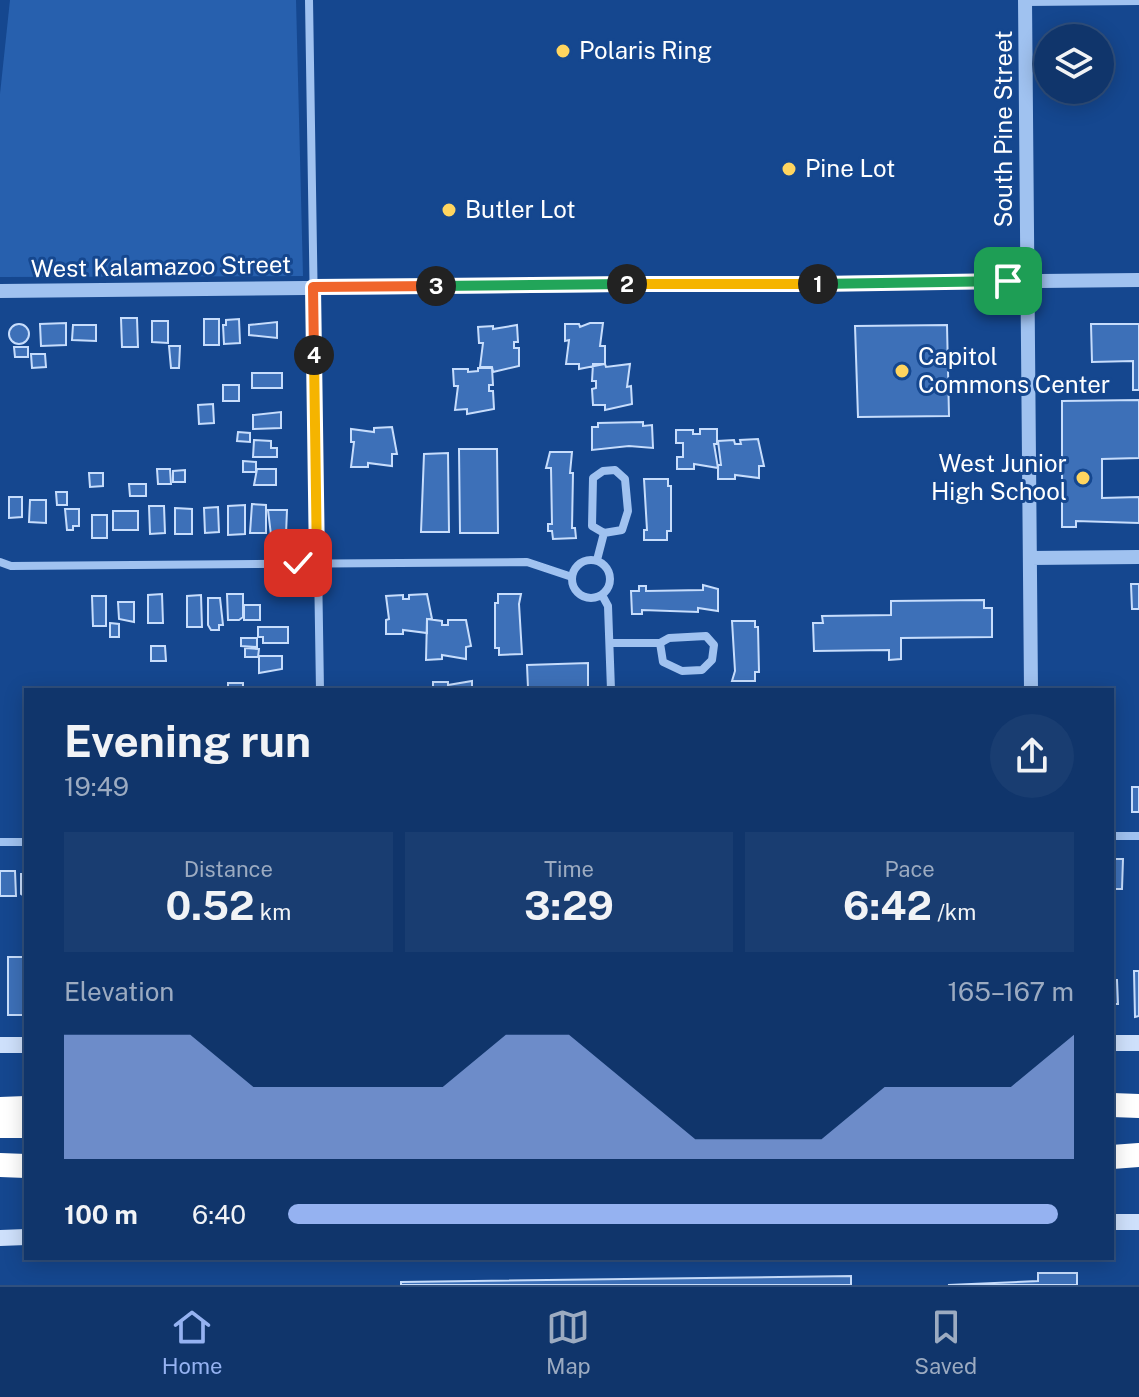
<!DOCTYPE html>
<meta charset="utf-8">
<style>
:root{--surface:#10356b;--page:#193d71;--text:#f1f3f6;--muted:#9cabc1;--line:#30507e;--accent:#95b2f1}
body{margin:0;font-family:"Public Sans",sans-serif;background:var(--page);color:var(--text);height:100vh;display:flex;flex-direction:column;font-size:30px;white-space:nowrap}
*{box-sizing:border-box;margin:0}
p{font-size:26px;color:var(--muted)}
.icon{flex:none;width:44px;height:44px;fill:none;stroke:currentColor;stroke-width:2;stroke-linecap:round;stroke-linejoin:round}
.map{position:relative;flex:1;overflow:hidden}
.details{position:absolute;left:24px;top:688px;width:1090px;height:572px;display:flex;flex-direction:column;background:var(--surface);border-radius:0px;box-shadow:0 4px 20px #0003,0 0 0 2px var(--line)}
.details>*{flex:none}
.fabs{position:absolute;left:1034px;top:24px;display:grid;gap:16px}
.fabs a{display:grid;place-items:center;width:80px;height:80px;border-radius:50%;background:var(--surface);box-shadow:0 4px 20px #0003,0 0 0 2px var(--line);font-size:40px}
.pin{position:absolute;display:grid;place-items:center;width:68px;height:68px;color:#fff;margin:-34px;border-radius:16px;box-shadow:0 4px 12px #0006}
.km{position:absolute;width:40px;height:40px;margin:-20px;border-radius:50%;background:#222;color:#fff;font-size:22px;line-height:40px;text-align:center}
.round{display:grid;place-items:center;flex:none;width:84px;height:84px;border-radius:42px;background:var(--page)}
.head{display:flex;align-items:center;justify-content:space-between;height:136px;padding:0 40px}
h1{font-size:44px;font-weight:700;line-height:60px}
.metrics{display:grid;grid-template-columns:repeat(3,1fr);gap:12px;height:136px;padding:8px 40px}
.metrics div{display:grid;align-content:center;border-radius:0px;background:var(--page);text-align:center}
.metrics b{font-size:40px;font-weight:700}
.metrics small{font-size:22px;font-weight:400}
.metrics p{font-size:22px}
.chart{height:224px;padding:16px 40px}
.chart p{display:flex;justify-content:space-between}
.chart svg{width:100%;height:144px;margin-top:8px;fill:var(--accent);opacity:.7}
ul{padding:0 40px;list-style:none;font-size:26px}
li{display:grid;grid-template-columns:128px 96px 1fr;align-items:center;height:60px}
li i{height:20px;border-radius:10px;background:var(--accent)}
.menu{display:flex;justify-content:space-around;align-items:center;height:112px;border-top:2px solid var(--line);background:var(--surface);font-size:22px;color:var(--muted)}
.menu a{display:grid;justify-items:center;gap:4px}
.menu .current{color:var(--accent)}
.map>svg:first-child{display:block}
.grass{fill:#2760ae}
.building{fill:#3d70b8;stroke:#c7ddfc;stroke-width:2}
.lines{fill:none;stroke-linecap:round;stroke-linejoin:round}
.minor{stroke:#a0c2f0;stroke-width:8}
.tertiary{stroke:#a0c2f0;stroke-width:14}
.secondary{stroke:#cee0fb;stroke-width:16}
.motorway{stroke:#fff;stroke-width:24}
.split-1-casing{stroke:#fff;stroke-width:16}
.split-2-casing{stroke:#fff;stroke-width:16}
.split-3-casing{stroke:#fff;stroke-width:16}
.split-4-casing{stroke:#fff;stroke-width:16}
.split-5-casing{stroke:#fff;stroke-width:16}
.split-1{stroke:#22a559;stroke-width:10}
.split-2{stroke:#f5b400;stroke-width:10}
.split-3{stroke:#22a559;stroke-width:10}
.split-4{stroke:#f0652b;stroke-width:10}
.split-5{stroke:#f5b400;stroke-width:10}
.poi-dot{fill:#ffd55f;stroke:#15478f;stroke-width:3}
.labels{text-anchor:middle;stroke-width:6;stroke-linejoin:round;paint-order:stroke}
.poi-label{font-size:24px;fill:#fff;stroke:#15478f;text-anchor:start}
.street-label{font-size:24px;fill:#fff;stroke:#15478f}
</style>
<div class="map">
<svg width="1139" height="1285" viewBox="0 0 1139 1285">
<rect width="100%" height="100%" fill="#15478f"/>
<path class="grass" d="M10,0h286l7,276 -303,1v-183z"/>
<path class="building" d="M121,318h16l1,29h-16z
M204,319h15v26h-15z
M239,319l1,24 -16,1 -1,-19h3v-5z
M152,321h16v22l-16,-1z
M277,322v16l-28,-3v-10z
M66,323v22l-25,1 -1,-22z
M590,323h13l-3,23h5v18l-26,5v-5h-13l3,-24 -4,1v-17h14l1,3z
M1091,324h48v66h-6v-29l-41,1z
M9 334a10 10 0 1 1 20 0a10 10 0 1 1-20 0Z
M73,325h23v16l-24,-1z
M517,325l1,17h-4v6h5v18l-26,6 -1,-5h-12l3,-24h-4l-1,-16 15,-1v3z
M947,325l2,91 -91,1 -3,-91z
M169,346h11l-1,22h-8z
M14,347h14v10h-13z
M31,354h14l1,13 -14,1z
M593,364h12l1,3 24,-3 -3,23 4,-1 1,18 -27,6v-5h-12l-1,-16 4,-1v-7h-4z
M478,368h14l1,17h-4v6h4l1,18 -27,5v-5l-12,1 3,-24h-4l-1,-17h15v3l10,-1z
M252,373h30v15h-30z
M223,385h16v16h-16z
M1139,400v58l-37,1v39l37,-1v26l-63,-2v6h-14v-126z
M213,404l1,19 -15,1 -1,-19z
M281,412v16l-28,1v-14z
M643,422v4l9,-1 1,23 -24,-2 -37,4v-23h6v-4z
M392,427l5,27h-5v12l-24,-3v4h-17l3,-25h-3v-13l23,3v-4z
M700,429h17v15h-3l4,24 -24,-4v5h-17v-12h6v-14h-7v-13h17v4h7z
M238,432l12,1v9l-13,-1z
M758,439l6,27h-5v12l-24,-3v4h-17v-14h3l-3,-24 16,-1 1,4h6l-1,-4z
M254,440l17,1v7h6v9h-24z
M459,449h38l1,84h-38z
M550,452h22l-2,21h3l-1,55h3l1,10 -23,1 -1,-8h-4v-7h4l-1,-56h-5z
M448,453l1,79h-28l3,-78z
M243,461l13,1v10h-13z
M157,469h13l1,15h-13z
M257,469h19v16h-22z
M185,470v12h-12v-11z
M89,473h14v13l-13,1z
M644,479h24v7h3v45h-4v9h-23v-10h3z
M129,484h17v12h-16z
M56,492h11v13h-10z
M9,497h13v20l-13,1z
M30,500h16v23l-17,-1z
M252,504l14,1v28h-16z
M245,505v29l-17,1v-29z
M149,506h15l1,27 -15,1z
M218,507l1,25 -14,1 -1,-25z
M175,508l17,1v25h-17z
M65,509h14v17h-6v4h-6z
M268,510h19l-1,24 -15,1z
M113,511h25v19h-25z
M92,515h15v23h-15z
M1131,584h8v25h-7z
M703,585l15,4v22l-20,-3v4l-56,-2v4h-10l-1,-23h8v-5h7v5l57,-1z
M162,594l1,29h-15v-28z
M227,594h16v23l-4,3h-11z
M427,594l5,25h-5v14l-24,-3v4h-17v-14l3,-1 -3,-23 17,-1v4h6v-4z
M498,594h23l-2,10 3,50 -23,1v-7h-4v-45h3z
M201,595l1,32h-15v-31z
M92,596h14v30h-13z
M208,598h12l3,27h-4v5h-8l-3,-5z
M984,600v8h8v29l-91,1v21l-12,1v-10l-75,1 -1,-28h10l-1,-7 69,-1v-14z
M118,602h16v20l-15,-3z
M244,605h16v15h-16z
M427,619l15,2v4h6v-5h18l5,26 -5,1v12l-24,-4v4l-16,1z
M732,621h23v6h3l1,45h-4v9h-23l3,-10z
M110,623l9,1v13h-9z
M258,627h30v16h-25v-6h-5z
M241,638h16v9l-16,-1z
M151,646h14l1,15h-15z
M245,648l14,1 -1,8h-13z
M259,656h23v13l-23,4z
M588,663v24h-7v3l-53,-2 -1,-23z
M472,681v9h-39v-8h15v3z
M228,683h15v7h-15z
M1132,787h7v25h-7z
M1112,859h11l-1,30h-10z
M0,871h15l1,25h-16z
M21,874h5v23l-5,-3z
M8,957h18v58h-18z
M1134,971h5v45l-4,1z
M1112,980h5l1,24h-6z
M1038,1273h39v12h-129l90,-4z
M851,1276v9h-450v-3z"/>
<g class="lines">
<path class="minor" d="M309,0l11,690
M1025,2l114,-1
M572 579a19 19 0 1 1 38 0a19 19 0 1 1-38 0Z
M597,560l7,-27 18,-3 6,-19 -3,-32 -10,-9 -12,1 -10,7 -1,48 12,7
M0,562l11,4 516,-4 45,15
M602,595l6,11 3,84
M611,643h49l9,-5 37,-2 8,9 -2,15 -10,10 -20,1 -19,-9 -3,-19
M1112,836h27
M0,842h26"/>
<path class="tertiary" d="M1025,0l6,690
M0,291l1139,-11
M1030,558l109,-1"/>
<path class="secondary" d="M1112,1043h27
M0,1045h26
M1112,1222h27
M0,1238l26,-1"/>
<path class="motorway" d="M1112,1105l27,1
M0,1109l26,-1
M0,1126h26
M1112,1157l27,-2
M0,1165l26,1"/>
</g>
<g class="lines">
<g class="split-1-casing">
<path id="split-1" d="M818,284l190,-3"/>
</g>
<g class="split-2-casing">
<path id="split-2" d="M627,284h191"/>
</g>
<g class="split-3-casing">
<path id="split-3" d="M436,286l191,-2"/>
</g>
<g class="split-4-casing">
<path id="split-4" d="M314,355l-1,-68 123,-1"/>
</g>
<g class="split-5-casing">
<path id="split-5" d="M298,563h19l-3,-208"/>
</g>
<use href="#split-1" class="split-1"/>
<use href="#split-2" class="split-2"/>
<use href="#split-3" class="split-3"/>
<use href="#split-4" class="split-4"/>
<use href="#split-5" class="split-5"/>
</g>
<g class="poi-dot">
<circle cx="563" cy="51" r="8"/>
<circle cx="789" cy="169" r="8"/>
<circle cx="449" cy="210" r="8"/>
<circle cx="902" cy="371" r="8"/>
<circle cx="1083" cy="478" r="8"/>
</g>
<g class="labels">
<g class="poi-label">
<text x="579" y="59">Polaris Ring</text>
<text x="805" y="177">Pine Lot</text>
<text x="465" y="218">Butler Lot</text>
<text x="918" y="365">Capitol<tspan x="918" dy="28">Commons Center</tspan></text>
<text x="1067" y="472" text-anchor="end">West Junior<tspan x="1067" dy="28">High School</tspan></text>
</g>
<g class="street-label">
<text transform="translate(1004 129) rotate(-90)" y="8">South Pine Street</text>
<text transform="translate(161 267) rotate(-1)" y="8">West Kalamazoo Street</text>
</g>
</g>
</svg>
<div class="fabs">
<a><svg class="icon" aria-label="layers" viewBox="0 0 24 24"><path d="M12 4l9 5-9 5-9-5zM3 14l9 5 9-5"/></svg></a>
</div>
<div class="pin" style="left:1008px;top:281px;background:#1e9e55"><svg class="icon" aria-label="arrive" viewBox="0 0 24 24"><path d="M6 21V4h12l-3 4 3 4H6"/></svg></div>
<div class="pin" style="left:298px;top:563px;background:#d93025"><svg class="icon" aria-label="check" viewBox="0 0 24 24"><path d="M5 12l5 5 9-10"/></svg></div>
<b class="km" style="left:818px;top:284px">1</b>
<b class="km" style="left:627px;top:284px">2</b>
<b class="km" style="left:436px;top:286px">3</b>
<b class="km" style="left:314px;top:355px">4</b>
<section class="details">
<div class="head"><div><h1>Evening run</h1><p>19:49</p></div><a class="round"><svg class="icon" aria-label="share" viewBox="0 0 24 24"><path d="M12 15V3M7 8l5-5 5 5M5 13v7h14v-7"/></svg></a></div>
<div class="metrics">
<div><p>Distance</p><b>0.52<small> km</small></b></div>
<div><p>Time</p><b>3:29</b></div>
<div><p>Pace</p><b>6:42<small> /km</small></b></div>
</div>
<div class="chart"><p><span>Elevation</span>165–167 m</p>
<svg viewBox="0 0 160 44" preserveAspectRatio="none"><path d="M0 44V6L10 6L20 6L30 22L40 22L50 22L60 22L70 6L80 6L90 22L100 38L110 38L120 38L130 22L140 22L150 22L160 6V44z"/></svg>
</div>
<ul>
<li><b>100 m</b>6:40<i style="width:98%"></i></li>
</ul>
</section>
</div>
<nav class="menu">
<a class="current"><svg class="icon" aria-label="home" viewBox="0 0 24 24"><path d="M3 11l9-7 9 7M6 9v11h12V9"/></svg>Home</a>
<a><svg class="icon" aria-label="map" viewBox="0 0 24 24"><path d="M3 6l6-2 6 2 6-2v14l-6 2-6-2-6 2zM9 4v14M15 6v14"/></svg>Map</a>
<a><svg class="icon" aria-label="saved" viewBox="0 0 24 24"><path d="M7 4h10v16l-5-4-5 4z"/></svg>Saved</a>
</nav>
